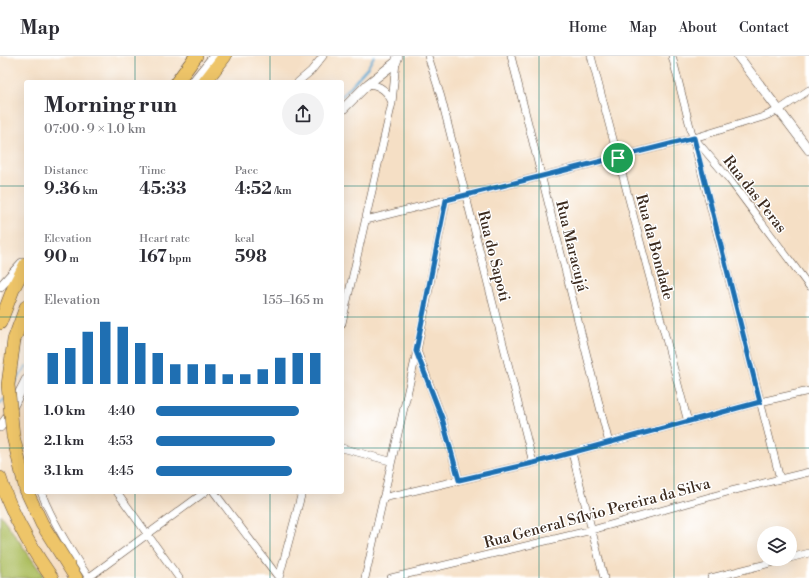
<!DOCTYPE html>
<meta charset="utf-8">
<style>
:root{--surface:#fff;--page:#f2f2f3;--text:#2b2b33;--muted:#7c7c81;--line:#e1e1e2;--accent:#1f6fb2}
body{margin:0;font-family:"Libre Bodoni",serif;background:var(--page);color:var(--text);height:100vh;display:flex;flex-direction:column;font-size:15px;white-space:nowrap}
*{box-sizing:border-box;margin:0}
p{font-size:13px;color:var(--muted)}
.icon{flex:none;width:22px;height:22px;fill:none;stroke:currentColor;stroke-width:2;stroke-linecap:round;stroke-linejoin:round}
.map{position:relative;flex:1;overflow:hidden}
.panel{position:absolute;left:24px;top:24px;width:320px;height:414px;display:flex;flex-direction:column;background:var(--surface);border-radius:4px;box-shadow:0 4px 16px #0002}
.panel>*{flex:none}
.buttons{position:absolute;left:757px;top:470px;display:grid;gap:8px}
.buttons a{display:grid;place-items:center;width:40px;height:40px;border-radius:50%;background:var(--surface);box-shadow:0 4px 16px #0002;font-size:20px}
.pin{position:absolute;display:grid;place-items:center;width:34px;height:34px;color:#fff;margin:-17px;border:2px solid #fff;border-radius:50%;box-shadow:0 1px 4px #0007}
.round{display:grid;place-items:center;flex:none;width:42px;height:42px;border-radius:21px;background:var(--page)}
.headline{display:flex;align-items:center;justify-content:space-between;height:68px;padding:0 20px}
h1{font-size:22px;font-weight:700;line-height:30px}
.metrics{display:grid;grid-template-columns:repeat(3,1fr);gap:6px;height:68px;padding:4px 20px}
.metrics div{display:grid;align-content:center}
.metrics b{font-size:17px;font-weight:700}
.metrics small{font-size:11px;font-weight:400}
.metrics p{font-size:11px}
.chart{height:112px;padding:8px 20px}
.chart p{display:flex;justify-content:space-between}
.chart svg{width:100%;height:72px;margin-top:4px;stroke:var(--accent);stroke-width:6}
ul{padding:0 20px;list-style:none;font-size:13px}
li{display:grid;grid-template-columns:64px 48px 1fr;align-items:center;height:30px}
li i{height:10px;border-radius:5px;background:var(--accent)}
header{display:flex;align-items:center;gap:24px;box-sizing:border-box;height:56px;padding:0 20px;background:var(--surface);border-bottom:1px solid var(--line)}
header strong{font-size:19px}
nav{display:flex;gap:22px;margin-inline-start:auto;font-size:14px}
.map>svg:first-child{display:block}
.green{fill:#aebf62;stroke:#747440}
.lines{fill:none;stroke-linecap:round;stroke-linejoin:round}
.stream{stroke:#55a2ce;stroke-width:2}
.minor-casing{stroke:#574537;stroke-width:8}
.tertiary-casing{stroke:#574537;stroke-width:10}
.motorway-casing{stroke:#574537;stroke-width:14}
.minor{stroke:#fff;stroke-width:7}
.tertiary{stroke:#fff;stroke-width:9}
.motorway{stroke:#eec569;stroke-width:13}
.motorway-bridge-casing{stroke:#574537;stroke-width:14;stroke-linecap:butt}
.motorway-bridge{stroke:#eec569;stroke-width:13}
.route-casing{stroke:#fff;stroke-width:8}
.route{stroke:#1f6fb2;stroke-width:5}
.grid{fill:none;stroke:#0f766e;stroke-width:1;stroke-opacity:0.55}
.labels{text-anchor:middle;stroke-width:3;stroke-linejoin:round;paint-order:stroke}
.street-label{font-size:15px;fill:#3b2a1e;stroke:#fff}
</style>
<header>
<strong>Map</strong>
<nav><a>Home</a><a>Map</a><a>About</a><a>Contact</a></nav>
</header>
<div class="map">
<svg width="809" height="522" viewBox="0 0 809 522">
<rect width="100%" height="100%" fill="#fff"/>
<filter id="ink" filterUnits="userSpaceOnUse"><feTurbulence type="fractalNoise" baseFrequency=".025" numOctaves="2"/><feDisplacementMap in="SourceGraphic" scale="8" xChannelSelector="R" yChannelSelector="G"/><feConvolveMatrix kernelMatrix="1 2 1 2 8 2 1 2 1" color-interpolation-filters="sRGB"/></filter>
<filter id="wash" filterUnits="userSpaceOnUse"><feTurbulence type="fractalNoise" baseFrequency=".012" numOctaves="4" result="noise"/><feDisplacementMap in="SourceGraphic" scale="16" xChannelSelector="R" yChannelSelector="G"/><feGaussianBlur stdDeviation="0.9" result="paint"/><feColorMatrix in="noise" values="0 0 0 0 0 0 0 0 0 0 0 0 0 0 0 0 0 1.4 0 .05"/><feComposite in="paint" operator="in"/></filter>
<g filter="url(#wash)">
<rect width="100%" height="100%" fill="#f5dfc5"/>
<path class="green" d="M0,458l43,61 -4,3h-39z"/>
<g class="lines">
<path class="stream" d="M342,40l26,-29 6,-11
M13,330l13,-19
M0,348l4,-5"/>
</g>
</g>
<g filter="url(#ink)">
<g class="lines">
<g class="minor-casing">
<path id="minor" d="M428,0l13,41 92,366
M511,0l98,387
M591,0l97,366
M672,0l108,423
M298,26l13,-11 12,-15
M368,28c12,1 20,7 24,19
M695,83l34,40 80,107
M366,164l328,-82 69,-21 16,-7 30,-20
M342,267l50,-220 4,-41
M417,295l25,67 17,62
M342,392l48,13
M572,397l32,125
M41,436c12,31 29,58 48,86
M117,436l62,86
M214,436l65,86
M383,442l150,-35 227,-61 49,-11
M790,502l19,-5
M88,522l117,-86
M279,522l23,-86
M365,522l52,-227 29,-151
M391,522l201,-48 139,-39 78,-19
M711,522l75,-19"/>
</g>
<g class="tertiary-casing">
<path id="tertiary" d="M738,0l71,94
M193,26l21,-26
M342,54l26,-26 28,-22 2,-6
M0,231l22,-24
M0,371l7,-9 19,-38"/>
</g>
<g class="motorway-casing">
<path id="motorway" d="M177,26l19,-26
M205,26l20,-26
M0,267l14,-36 12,-23
M14,284l12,-33
M13,380l13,54
M0,422c11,36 30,69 52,100
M27,436l15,32 34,54"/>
</g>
<use href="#minor" class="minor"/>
<use href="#tertiary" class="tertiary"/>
<use href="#motorway" class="motorway"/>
<g class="motorway-bridge-casing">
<path id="motorway-bridge" d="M13,380l-5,-51 6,-45"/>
</g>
<use href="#motorway-bridge" class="motorway-bridge"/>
</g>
</g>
<g class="lines" filter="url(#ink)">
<g class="route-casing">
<path id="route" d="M694,82l66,264 -227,61 -74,17 -17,-62 -26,-67 30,-151z"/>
</g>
<use href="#route" class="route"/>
</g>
<path class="grid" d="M135,0v26M270,0v26M404,0v522M539,0v522M674,0v522M0,130h26M342,130h467M0,261h26M342,261h467M0,392h26M342,392h467M135,436v86M270,436v86"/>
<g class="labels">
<g class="street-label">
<text transform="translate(755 138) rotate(52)" y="5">Rua das Peras</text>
<text transform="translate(572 190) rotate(76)" y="5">Rua Maracujá</text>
<text transform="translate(655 191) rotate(75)" y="5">Rua da Bondade</text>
<text transform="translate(494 200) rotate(76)" y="5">Rua do Sapoti</text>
<text transform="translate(597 457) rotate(-15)" y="5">Rua General Sílvio Pereira da Silva</text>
</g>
</g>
</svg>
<div class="buttons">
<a><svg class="icon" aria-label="layers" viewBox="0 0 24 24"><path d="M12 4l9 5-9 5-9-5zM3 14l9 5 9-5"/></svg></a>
</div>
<div class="pin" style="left:618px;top:102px;background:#1e9e55"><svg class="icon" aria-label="arrive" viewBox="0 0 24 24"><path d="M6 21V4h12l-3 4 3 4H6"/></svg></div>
<section class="panel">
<div class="headline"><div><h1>Morning run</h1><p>07:00 · 9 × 1.0 km</p></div><a class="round"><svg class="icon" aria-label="share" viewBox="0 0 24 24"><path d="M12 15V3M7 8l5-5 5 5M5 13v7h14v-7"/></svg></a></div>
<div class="metrics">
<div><p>Distance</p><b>9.36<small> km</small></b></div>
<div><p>Time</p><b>45:33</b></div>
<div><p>Pace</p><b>4:52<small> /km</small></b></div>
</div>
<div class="metrics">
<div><p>Elevation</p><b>90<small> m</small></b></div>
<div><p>Heart rate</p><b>167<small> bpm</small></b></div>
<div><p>kcal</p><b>598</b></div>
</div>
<div class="chart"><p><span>Elevation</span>155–165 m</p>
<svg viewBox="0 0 160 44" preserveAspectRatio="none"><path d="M5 44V25M15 44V22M25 44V12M35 44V6M45 44V9M55 44V19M65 44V25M75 44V32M85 44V32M95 44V32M105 44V38M115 44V38M125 44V35M135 44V28M145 44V25M155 44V25"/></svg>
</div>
<ul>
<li><b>1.0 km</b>4:40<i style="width:85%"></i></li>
<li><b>2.1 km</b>4:53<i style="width:71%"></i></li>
<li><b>3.1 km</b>4:45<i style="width:81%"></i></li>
</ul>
</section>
</div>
